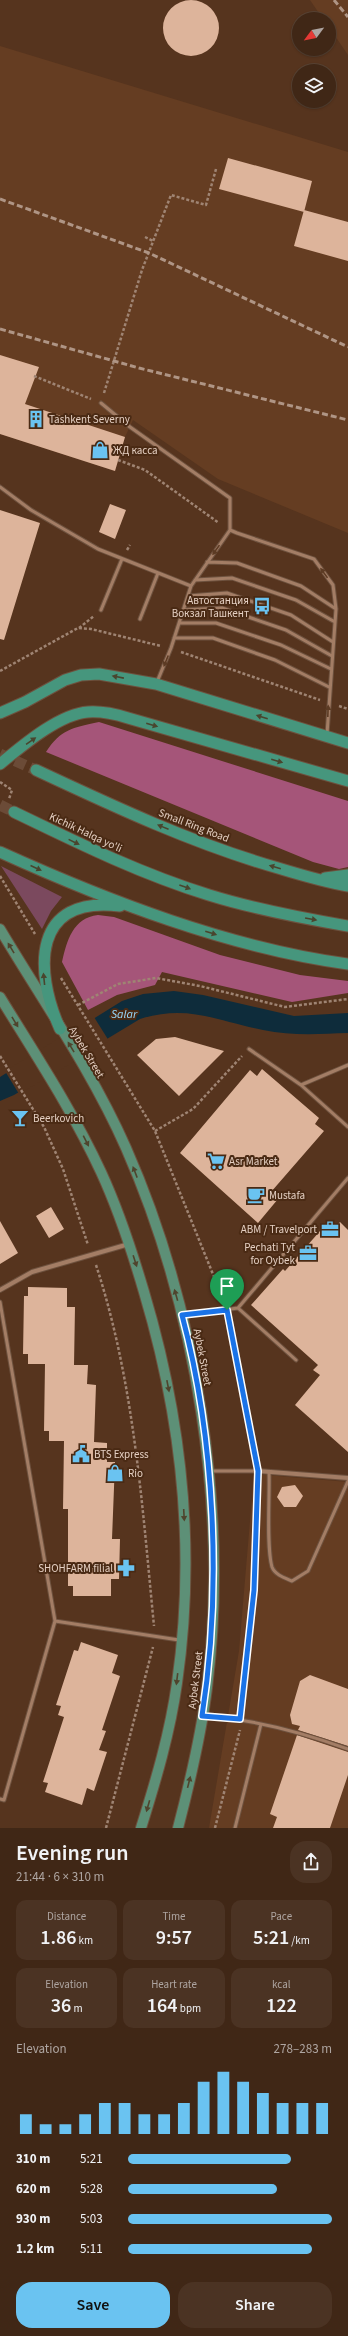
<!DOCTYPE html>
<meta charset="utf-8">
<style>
:root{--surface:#402716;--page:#4b3323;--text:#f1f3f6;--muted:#aea5a1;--line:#594435;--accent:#6ac3f1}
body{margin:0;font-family:"Source Sans 3",sans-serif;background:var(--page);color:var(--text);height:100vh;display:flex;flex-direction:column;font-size:15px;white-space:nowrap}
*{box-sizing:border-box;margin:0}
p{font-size:13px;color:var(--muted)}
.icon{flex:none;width:22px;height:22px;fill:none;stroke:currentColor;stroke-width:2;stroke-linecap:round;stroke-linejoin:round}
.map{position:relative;height:1828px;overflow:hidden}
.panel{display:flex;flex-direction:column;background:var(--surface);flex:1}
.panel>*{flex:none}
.needle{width:26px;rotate:238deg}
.tools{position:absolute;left:292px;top:12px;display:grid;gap:8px}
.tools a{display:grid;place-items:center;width:44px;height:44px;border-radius:50%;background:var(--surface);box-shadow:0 1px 3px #0004,0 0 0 1px var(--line);font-size:20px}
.pin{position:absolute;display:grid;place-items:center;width:34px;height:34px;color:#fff;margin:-41px -17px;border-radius:50% 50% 50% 0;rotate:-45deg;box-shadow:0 0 4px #0007}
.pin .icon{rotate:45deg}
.round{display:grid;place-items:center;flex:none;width:42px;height:42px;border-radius:16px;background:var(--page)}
.summary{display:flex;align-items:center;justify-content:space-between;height:68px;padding:0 16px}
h1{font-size:22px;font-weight:600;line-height:30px}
.figures{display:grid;grid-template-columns:repeat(3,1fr);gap:6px;height:68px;padding:4px 16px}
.figures div{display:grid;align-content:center;border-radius:10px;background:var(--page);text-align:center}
.figures b{font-size:20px;font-weight:600}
.figures small{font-size:11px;font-weight:400}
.figures p{font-size:11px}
.chart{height:112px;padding:8px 16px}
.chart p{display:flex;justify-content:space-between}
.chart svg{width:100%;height:72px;margin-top:4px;stroke:var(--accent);stroke-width:6}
.primary-button{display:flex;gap:8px;margin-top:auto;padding:8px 16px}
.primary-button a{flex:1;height:46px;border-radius:16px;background:var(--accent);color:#111;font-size:16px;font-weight:600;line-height:46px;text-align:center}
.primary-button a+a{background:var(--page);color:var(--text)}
ul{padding:0 16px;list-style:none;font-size:13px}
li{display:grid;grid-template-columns:64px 48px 1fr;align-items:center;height:30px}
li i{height:10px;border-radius:5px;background:var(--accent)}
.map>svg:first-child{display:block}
.built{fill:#653d22}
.green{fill:#7b495e}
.forest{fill:#a55579}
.water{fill:#0e2c3b}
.pier{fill:#56341e}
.building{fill:#ddb49b}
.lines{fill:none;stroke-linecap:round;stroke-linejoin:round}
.trunk-tunnel{stroke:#6b4b37;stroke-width:11;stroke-dasharray:11 5.5;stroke-linecap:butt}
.service-casing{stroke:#6d513e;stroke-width:5}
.minor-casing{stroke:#6d513e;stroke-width:6}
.primary-casing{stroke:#6d513e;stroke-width:12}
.trunk-casing{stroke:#6d513e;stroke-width:13}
.path{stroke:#9f8473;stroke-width:2.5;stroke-dasharray:3 2;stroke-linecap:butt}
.service{stroke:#a37d65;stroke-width:3}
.minor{stroke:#a37d65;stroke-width:4}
.primary{stroke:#5d9077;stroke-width:10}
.trunk{stroke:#46967d;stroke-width:11}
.rail{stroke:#af9585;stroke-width:3;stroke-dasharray:6 3;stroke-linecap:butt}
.oneway{fill:#5c3b24}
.oneway2{fill:#49452e}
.oneway3{fill:#4f442d}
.route-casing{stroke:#fff;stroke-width:8}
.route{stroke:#1a73e8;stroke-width:5}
.labels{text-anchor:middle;stroke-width:4;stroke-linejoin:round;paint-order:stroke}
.poi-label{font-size:11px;fill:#e4cfc2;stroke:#4a2a14;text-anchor:start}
.street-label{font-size:11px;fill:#e4cfc2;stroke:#4a2a14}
.water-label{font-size:12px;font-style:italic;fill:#96d9fe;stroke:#4a2a14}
</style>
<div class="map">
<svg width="348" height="1828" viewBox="0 0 348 1828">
<rect width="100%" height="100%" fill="#56341e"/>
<path class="built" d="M310,0h38v55l-19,-28v-8h-6z
M0,46l348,106v381l-130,-54 -85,-59 -8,17 -10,34 -115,-37z
M254,1474l94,8v346h-139l30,-177z"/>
<path class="green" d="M1,866l61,31 -11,14 -9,18z"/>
<path class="forest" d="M99,722l249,79v66l-9,2 -26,-7 -267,-110c15,-23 26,-24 53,-30z
M98,915l16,2 106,38 80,20 48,6v12l-56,9 -130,-30 -7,13 -38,10 -29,15 -26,-48c5,-22 11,-44 36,-47z"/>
<path class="water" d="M174,991l29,4 91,21 54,-3v20c-29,1 -57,3 -85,-3 -46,-9 -75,-26 -123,-11l-126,76 -14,6v-24l122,-76 21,-7z"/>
<path class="pier" d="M94,1017l15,24 -90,53 -14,-23z"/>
<path class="building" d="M163 28a28 28 0 1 1 56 0a28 28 0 1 1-56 0Z
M228,158l84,23 -8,31 -85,-23z
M304,210l44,12v39l-54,-15z
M0,355l39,12 -14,37 100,33 -10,34 -115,-37z
M110,504l16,6 -11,29 -16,-7z
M0,510l40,13 -36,117 -4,-1z
M175,1037l49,14 -45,45 -42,-41 19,-16z
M262,1069l57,49 -4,6 9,7 -53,61 7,7 -20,24 -78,-70 70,-83 7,6z
M51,1207l13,22 -15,9 -13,-22z
M0,1221l18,32 -18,11z
M340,1222l8,8v222l-53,-47 25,-30 -7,-5 5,-5 -67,-60 32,-36 2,2 42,-48 7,6z
M28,1287l39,1v19h8l-1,58h14l-1,19 9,1 -2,57 13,1v19h8l-3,77h8l-1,40h-8v17h-38v-10h-5v-77h-5l1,-68h-15v-10h-5l1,-67h-17v-10h-5l1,-58h4z
M295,1485l8,11 -7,11h-12l-7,-10 5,-10z
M81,1642l37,13 -6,18 8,3 -18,54 4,1 -7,19 8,2 -13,39 -7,-3 -5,17 -37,-13 3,-9 -5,-1 21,-65 -6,-2 3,-9 -5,-1 18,-55 4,1z
M310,1675l38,14v57l-50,-16 2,-4 -8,-2 -2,-9 10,-34z
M297,1735l51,17v23l-18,53h-57l4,-11 -7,-3z"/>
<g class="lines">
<path class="trunk-tunnel" d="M0,754l36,16
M0,805l14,7"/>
<g class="service-casing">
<path id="service" d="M101,403l29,24 100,71v32
M0,487l31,23 67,39 93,37
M207,562l30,1 64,23 35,23
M195,580l37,-2 64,22 39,22
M188,596l39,-3 64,22 42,27
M101,610l21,-51
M183,610l39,-2 64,22 46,26
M140,619l18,-46
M179,623h37l65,22 50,24
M174,638h39l62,22 54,27
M157,682l14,-34 20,-62 39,-56 7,3 77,26 19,26 3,24 -9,125
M249,1049l52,36 47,-20
M301,1085l47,42
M0,1302l55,319 -51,179 -4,-1
M238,1308l110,-130
M183,1315l55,-7 58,52
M210,1471h48
M269,1472c1,23 -3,74 3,95 3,8 13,11 20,14l16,-10 40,-90
M55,1621l124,19
M204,1716c50,3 97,16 144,33
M235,1828l26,-104"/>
</g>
<g class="minor-casing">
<path id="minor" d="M0,1290l32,-18 97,-28
M258,1471l90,7"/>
</g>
<g class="primary-casing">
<path id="primary" d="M0,929c43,72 92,142 126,219 71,161 103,365 81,540 -6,47 -17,94 -29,140
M0,997c35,57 73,114 101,175 18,39 31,79 43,120 38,127 52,259 33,391 -7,50 -21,97 -36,145"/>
</g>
<g class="trunk-casing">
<path id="trunk" d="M0,713l25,-11 40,-22 16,-5 18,-1 57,10 192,59
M0,764c22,-18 59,-50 88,-52 14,-1 27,2 40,6l220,63
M36,770c79,37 158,74 242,98 23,7 46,14 70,18
M14,812c64,31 127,62 195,83 45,14 92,23 139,31
M0,852c108,49 230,96 348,112
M325,878l23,-3
M60,1029c-26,-59 -28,-134 60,-123"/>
</g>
<path class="path" d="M145,237l8,4
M34,376l57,23
M104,393l38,-123 29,-75 35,10 10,-36
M118,460l27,10 74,53
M127,550l3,-5
M79,628l15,-12
M181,652l139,48
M0,671l78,-43 13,1 70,17
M339,706l9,3
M0,782l12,8 -3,9
M0,876l35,58
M61,978l94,153 68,168
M78,1005l40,-21 38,-6 44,8 85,21 63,-8
M0,1056l44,71 19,42 25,76
M155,1131l38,-22 49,-53
M96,1265c38,116 46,239 58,361
M229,1319l27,141
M241,1709l13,-119 2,-60
M106,1828l47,-181
M215,1828l25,-98"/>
<use href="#service" class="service"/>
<use href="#minor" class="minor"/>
<use href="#primary" class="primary"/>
<use href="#trunk" class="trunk"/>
<path class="rail" d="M334,0l14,17
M0,199l149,54 199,94
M0,329l139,39 209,52"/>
</g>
<defs><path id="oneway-solid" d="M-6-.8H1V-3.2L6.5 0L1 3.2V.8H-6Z"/></defs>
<g class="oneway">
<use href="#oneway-solid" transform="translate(216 550) rotate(125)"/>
<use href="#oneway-solid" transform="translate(324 573) rotate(-126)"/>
<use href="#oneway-solid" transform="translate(166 661) rotate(112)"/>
<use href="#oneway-solid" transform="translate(328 711) rotate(-88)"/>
</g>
<g class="oneway2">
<use href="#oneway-solid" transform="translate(118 677) rotate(-169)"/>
<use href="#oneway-solid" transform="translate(262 717) rotate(-163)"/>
<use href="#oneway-solid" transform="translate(152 725) rotate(16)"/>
<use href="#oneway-solid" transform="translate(31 741) rotate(-35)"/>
<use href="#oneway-solid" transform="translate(277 761) rotate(16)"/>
<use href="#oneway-solid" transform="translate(163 827) rotate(-158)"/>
<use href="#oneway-solid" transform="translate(74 842) rotate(26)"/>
<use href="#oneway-solid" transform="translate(275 867) rotate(-164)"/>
<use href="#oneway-solid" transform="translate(36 868) rotate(24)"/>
<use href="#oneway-solid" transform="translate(185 887) rotate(20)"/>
<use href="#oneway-solid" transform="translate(311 919) rotate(10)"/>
<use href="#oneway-solid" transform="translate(211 933) rotate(17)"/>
<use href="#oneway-solid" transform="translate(44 979) rotate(-96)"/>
</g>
<g class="oneway3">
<use href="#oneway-solid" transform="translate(11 948) rotate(-121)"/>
<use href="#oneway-solid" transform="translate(15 1022) rotate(59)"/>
<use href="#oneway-solid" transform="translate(71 1047) rotate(-121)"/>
<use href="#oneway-solid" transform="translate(86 1141) rotate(63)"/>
<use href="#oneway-solid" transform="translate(135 1172) rotate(-111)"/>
<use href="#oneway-solid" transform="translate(135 1261) rotate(72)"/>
<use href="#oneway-solid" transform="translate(176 1295) rotate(-106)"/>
<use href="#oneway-solid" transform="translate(168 1386) rotate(79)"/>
<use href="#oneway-solid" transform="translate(184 1515) rotate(87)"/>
<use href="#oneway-solid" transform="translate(177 1679) rotate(97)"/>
<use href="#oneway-solid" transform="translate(189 1782) rotate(-76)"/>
<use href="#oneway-solid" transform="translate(148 1806) rotate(106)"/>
</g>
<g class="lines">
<g class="route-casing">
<path id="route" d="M227,1310l31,161 -4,119 -14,129 -38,-3c20,-126 13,-277 -20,-401z"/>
</g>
<use href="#route" class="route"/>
</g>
<defs>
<g id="building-bare" transform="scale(1.38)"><path d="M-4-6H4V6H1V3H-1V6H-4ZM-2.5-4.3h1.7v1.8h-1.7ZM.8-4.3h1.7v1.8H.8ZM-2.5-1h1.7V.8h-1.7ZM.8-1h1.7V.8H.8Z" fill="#6ac3f1" stroke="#4a2a14" stroke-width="2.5" paint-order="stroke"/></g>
<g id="shop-bare" transform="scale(1.38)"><path d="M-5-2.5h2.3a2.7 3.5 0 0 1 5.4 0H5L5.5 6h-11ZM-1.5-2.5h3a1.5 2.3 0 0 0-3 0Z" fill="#6ac3f1" stroke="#4a2a14" stroke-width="2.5" paint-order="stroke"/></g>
<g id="bus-bare" transform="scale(1.38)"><path d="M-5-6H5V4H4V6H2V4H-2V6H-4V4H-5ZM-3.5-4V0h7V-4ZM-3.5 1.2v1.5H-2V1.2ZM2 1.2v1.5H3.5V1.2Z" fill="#6ac3f1" stroke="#4a2a14" stroke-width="2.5" paint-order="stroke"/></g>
<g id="bar-bare" transform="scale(1.38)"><path d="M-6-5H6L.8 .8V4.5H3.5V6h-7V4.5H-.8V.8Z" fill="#6ac3f1" stroke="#4a2a14" stroke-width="2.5" paint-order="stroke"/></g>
<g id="supermarket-bare" transform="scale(1.38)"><path d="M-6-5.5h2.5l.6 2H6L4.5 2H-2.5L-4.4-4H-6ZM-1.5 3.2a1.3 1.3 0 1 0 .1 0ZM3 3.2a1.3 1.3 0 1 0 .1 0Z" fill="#6ac3f1" stroke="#4a2a14" stroke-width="2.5" paint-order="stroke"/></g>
<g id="cafe-bare" transform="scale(1.38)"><path d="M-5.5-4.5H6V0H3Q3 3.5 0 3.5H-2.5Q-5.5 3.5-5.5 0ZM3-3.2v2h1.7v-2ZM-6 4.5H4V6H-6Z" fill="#6ac3f1" stroke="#4a2a14" stroke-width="2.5" paint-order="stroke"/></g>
<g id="office-bare" transform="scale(1.38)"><path d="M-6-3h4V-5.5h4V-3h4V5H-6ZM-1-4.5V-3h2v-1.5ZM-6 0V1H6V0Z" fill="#6ac3f1" stroke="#4a2a14" stroke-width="2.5" paint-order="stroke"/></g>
<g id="civic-bare" transform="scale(1.38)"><path d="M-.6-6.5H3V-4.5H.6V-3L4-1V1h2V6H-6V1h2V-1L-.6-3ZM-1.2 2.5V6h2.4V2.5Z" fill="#6ac3f1" stroke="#4a2a14" stroke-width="2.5" paint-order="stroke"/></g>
<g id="pharmacy-bare" transform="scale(1.38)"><path d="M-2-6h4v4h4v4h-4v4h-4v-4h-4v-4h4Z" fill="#6ac3f1" stroke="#4a2a14" stroke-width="2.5" paint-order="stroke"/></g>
</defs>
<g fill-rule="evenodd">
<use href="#building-bare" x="36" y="419"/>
<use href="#shop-bare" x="100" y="450"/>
<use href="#bus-bare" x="262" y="606"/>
<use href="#bar-bare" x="20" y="1118"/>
<use href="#supermarket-bare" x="216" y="1161"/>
<use href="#cafe-bare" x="256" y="1195"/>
<use href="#office-bare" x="330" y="1229"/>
<use href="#office-bare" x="308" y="1253"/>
<use href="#civic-bare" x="81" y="1454"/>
<use href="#shop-bare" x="115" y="1473"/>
<use href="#pharmacy-bare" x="126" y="1568"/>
</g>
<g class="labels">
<g class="poi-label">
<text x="49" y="423">Tashkent Severny</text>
<text x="113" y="454">ЖД касса</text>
<text x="249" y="604" text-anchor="end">Автостанция<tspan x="249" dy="13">Вокзал Ташкент</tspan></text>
<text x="33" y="1122">Beerkovich</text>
<text x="229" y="1165">Asr Market</text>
<text x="269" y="1199">Mustafa</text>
<text x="317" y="1233" text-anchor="end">ABM / Travelport</text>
<text x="295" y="1251" text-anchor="end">Pechati Tyt<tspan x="295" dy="13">for Oybek</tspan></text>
<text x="94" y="1458">BTS Express</text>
<text x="128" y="1477">Rio</text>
<text x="113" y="1572" text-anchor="end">SHOHFARM filial</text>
</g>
<g class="street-label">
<text transform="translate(194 825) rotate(21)" y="4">Small Ring Road</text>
<text transform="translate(86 832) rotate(25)" y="4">Kichik Halqa yo'li</text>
<text transform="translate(87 1052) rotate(59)" y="4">Aybek Street</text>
<text transform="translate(203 1357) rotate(79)" y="4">Aybek Street</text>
<text transform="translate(195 1680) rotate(-83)" y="4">Aybek Street</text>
</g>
<g class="water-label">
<text x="124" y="1018">Salar</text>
</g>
</g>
</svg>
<div class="tools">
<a><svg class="needle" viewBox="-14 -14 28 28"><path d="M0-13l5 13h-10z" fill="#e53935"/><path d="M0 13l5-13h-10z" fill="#aea5a1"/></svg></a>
<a><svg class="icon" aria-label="layers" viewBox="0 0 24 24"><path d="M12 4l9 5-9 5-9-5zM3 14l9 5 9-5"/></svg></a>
</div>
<div class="pin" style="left:227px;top:1310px;background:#1e9e55"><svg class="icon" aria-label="arrive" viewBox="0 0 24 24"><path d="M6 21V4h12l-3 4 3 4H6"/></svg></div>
</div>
<section class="panel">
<div class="summary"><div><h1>Evening run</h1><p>21:44 · 6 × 310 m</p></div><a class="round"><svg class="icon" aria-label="share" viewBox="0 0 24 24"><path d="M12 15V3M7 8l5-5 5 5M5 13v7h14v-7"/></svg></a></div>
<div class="figures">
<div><p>Distance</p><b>1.86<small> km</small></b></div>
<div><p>Time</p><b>9:57</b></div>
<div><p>Pace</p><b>5:21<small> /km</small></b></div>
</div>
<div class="figures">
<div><p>Elevation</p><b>36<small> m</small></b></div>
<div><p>Heart rate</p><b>164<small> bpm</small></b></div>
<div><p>kcal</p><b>122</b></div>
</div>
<div class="chart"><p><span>Elevation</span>278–283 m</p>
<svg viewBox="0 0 160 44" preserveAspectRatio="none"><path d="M5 44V32M15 44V38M25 44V38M35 44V32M45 44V25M55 44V25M65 44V32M75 44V32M85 44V25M95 44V12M105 44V6M115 44V12M125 44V19M135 44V25M145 44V25M155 44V25"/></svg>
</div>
<ul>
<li><b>310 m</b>5:21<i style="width:80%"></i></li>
<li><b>620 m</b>5:28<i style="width:73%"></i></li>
<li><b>930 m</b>5:03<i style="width:100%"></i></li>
<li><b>1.2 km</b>5:11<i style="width:90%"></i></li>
</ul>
<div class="primary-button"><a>Save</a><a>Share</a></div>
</section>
